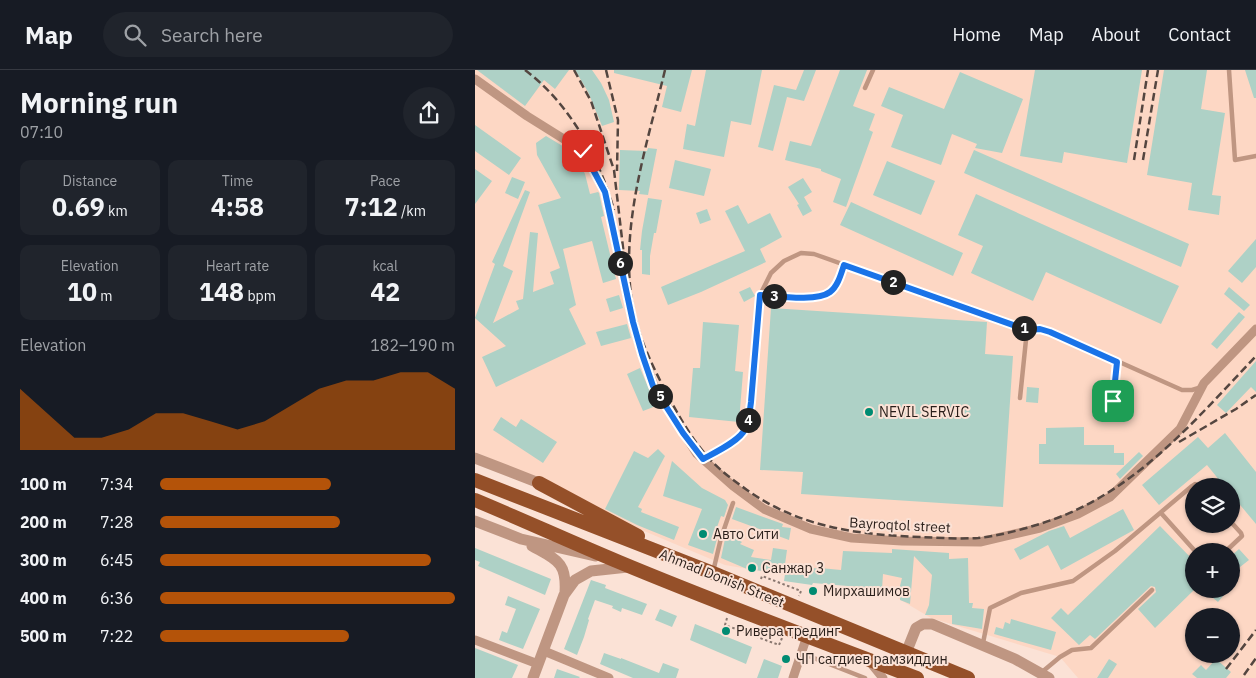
<!DOCTYPE html>
<meta charset="utf-8">
<style>
:root{--surface:#171b24;--page:#20242c;--text:#f1f3f6;--muted:#9ea1a6;--line:#363941;--accent:#b45309}
body{margin:0;font-family:"IBM Plex Sans",sans-serif;background:var(--page);color:var(--text);height:100vh;display:flex;flex-direction:column;font-size:19px;white-space:nowrap}
*{box-sizing:border-box;margin:0}
p{font-size:16px;color:var(--muted)}
.icon{flex:none;width:28px;height:28px;fill:none;stroke:currentColor;stroke-width:2;stroke-linecap:round;stroke-linejoin:round}
.map{position:relative;flex:1;overflow:hidden}
.details{display:flex;flex-direction:column;background:var(--surface);width:475px}
.details>*{flex:none}
.tools{position:absolute;left:710px;top:408px;display:grid;gap:10px}
.tools a{display:grid;place-items:center;width:55px;height:55px;border-radius:50%;background:var(--surface);box-shadow:0 1px 4px #0004;font-size:25px}
.pin{position:absolute;display:grid;place-items:center;width:42px;height:42px;color:#fff;margin:-21px;border-radius:10px;box-shadow:0 2px 8px #0006}
.km{position:absolute;width:25px;height:25px;margin:-12px;border-radius:50%;background:#222;color:#fff;font-size:14px;line-height:25px;text-align:center}
.round{display:grid;place-items:center;flex:none;width:52px;height:52px;border-radius:26px;background:var(--page)}
.summary{display:flex;align-items:center;justify-content:space-between;height:85px;padding:0 20px}
h1{font-size:28px;font-weight:800;line-height:38px}
.stats{display:grid;grid-template-columns:repeat(3,1fr);gap:8px;height:85px;padding:5px 20px}
.stats div{display:grid;align-content:center;border-radius:10px;background:var(--page);text-align:center}
.stats b{font-size:25px;font-weight:800}
.stats small{font-size:14px;font-weight:400}
.stats p{font-size:14px}
.chart{height:140px;padding:10px 20px}
.chart p{display:flex;justify-content:space-between}
.chart svg{width:100%;height:90px;margin-top:5px;fill:var(--accent);opacity:.7}
ul{padding:0 20px;list-style:none;font-size:16px}
li{display:grid;grid-template-columns:80px 60px 1fr;align-items:center;height:38px}
li i{height:12px;border-radius:6px;background:var(--accent)}
header{display:flex;align-items:center;gap:30px;box-sizing:border-box;height:70px;padding:0 25px;background:var(--surface);border-bottom:1px solid var(--line)}
header strong{font-size:24px}
nav{display:flex;gap:28px;margin-inline-start:auto;font-size:18px}
.search{width:350px;height:45px;background:var(--page);display:flex;align-items:center;gap:12px;box-sizing:border-box;padding:0 18px;border-radius:28px;color:var(--muted);font-size:19px}
main{display:flex;flex:1;min-height:0}
.map>svg:first-child{display:block}
.built{fill:#fdd7c4;fill-rule:evenodd}
.building{fill:#aed1c6}
.lines{fill:none;stroke-linecap:round;stroke-linejoin:round}
.path{stroke:#89776f;stroke-width:2;stroke-dasharray:2.5 2.5;stroke-linecap:butt}
.service{stroke:#bf9682;stroke-width:4.5}
.minor{stroke:#bf9682;stroke-width:9}
.tertiary{stroke:#bf9682;stroke-width:11}
.primary{stroke:#955029;stroke-width:14}
.rail{stroke:#544640;stroke-width:2.5;stroke-dasharray:8 4;stroke-linecap:butt}
.route-casing{stroke:#fff;stroke-width:10}
.route{stroke:#1a73e8;stroke-width:6}
.poi-dot{fill:#008b72;stroke:#fbe2d6;stroke-width:2}
.labels{text-anchor:middle;stroke-width:4;stroke-linejoin:round;paint-order:stroke}
.poi-label{font-size:14px;fill:#291e19;stroke:#fbe2d6;text-anchor:start}
.street-label{font-size:14px;fill:#291e19;stroke:#fbe2d6}
</style>
<header>
<strong>Map</strong>
<div class="search"><svg class="icon" aria-label="search" viewBox="0 0 24 24"><circle cx="10" cy="10" r="6"/><path d="M15 15l6 6"/></svg>Search here</div>
<nav><a>Home</a><a>Map</a><a>About</a><a>Contact</a></nav>
</header>
<main>
<section class="details">
<div class="summary"><div><h1>Morning run</h1><p>07:10</p></div><a class="round"><svg class="icon" aria-label="share" viewBox="0 0 24 24"><path d="M12 15V3M7 8l5-5 5 5M5 13v7h14v-7"/></svg></a></div>
<div class="stats">
<div><p>Distance</p><b>0.69<small> km</small></b></div>
<div><p>Time</p><b>4:58</b></div>
<div><p>Pace</p><b>7:12<small> /km</small></b></div>
</div>
<div class="stats">
<div><p>Elevation</p><b>10<small> m</small></b></div>
<div><p>Heart rate</p><b>148<small> bpm</small></b></div>
<div><p>kcal</p><b>42</b></div>
</div>
<div class="chart"><p><span>Elevation</span>182–190 m</p>
<svg viewBox="0 0 160 44" preserveAspectRatio="none"><path d="M0 44V14L10 26L20 38L30 38L40 34L50 26L60 26L70 30L80 34L90 30L100 22L110 14L120 10L130 10L140 6L150 6L160 14V44z"/></svg>
</div>
<ul>
<li><b>100 m</b>7:34<i style="width:58%"></i></li>
<li><b>200 m</b>7:28<i style="width:61%"></i></li>
<li><b>300 m</b>6:45<i style="width:92%"></i></li>
<li><b>400 m</b>6:36<i style="width:100%"></i></li>
<li><b>500 m</b>7:22<i style="width:64%"></i></li>
</ul>
</section>
<div class="map">
<svg width="781" height="608" viewBox="0 0 781 608">
<rect width="100%" height="100%" fill="#fbe2d6"/>
<path class="built" d="M0,0h781v608h-178l-18,-21 -129,-39 -42,-25 -164,-28 -112,-47 -39,-24 -99,-42zM719,416h37v38h-37zM719,481h37v38h-37zM719,546h37v38h-37z"/>
<path class="building" d="M2,0h92l-14,19 -11,-9 -19,26z
M100,0h17l9,13 8,17 5,22 -12,4 -14,-34z
M139,0h78l-11,42 -19,-5 5,-21 -53,-13z
M231,0h56l-11,55 -20,-4 -7,36 -41,-8 4,-25 8,2z
M329,0h12l-12,31 -17,-4 -14,54 -15,-4 16,-62 22,5z
M365,0h27l-14,36 22,8 -6,16 4,2 -27,75 -13,-5 8,-23 -20,-8v-2l-36,-9 5,-19 21,5z
M560,0h107l-15,93 -63,-11 -2,11 -42,-7z
M689,0h43l-6,39 24,4 -13,82 9,1 -2,19 -31,-5 4,-27 -45,-8z
M770,0h11v28h-2z
M485,2l63,27 -21,54 -27,-5 2,-4 -25,-10 -11,31 -50,-18 12,-32 -22,-9 8,-19 55,22z
M0,55l46,33 -12,17 -34,-24z
M71,66l20,12 12,12 7,14 5,20 8,-2 1,1 5,23 -3,1 15,62 -13,4 -11,-42 -29,8 13,56 -7,4 17,35 -90,43 -14,-30 24,-11 -31,-28 20,-54 -3,-2 33,-72 5,2 -27,74 10,5 -20,52 26,-14 -3,-8 7,-2 7,-67 8,1 -5,59 21,-8 -4,-12 10,-4 -22,-63 23,-7 -24,-43 -1,-12z
M173,78l9,1 -9,46 -9,-1 1,-3 -21,-1 1,-40 27,1z
M499,80l215,94 -8,23 -217,-94z
M200,90l36,9 -7,27 -35,-8z
M412,91l48,20 -14,34 -48,-20z
M0,99l17,12 -17,23z
M37,107l13,5 -7,17 -13,-6z
M328,108l9,14 -8,5 8,14 -9,5 -6,-11 2,-1 -11,-17z
M501,124l203,92 -18,38 -115,-52 -13,29 -62,-28 12,-27 -25,-11z
M173,128l14,2 -6,33h-2l-4,23v19l-8,-1v-24h-2l2,-19z
M376,132l112,51 -10,23 -113,-51z
M263,135l10,19 22,-11 12,24 -22,12 6,13 -65,30 -33,13 -7,-18 84,-36 -20,-40z
M232,139l4,11 -11,4 -4,-11z
M781,169v28l-14,16 -14,-12z
M275,217l5,9 -11,6 -5,-10z
M754,217l21,18 -6,6 -20,-17z
M144,225l4,13 -13,4 -4,-13z
M296,238l216,14 -2,32 28,2 -10,151 -202,-13 2,-22 -43,-2z
M764,242l6,5 -28,32 -6,-5z
M228,252l36,3 -4,46 8,1 -4,50 -50,-5 4,-49h7z
M152,254l4,14 -30,8 -5,-14z
M781,291v31l-5,-5 -25,26 -9,-8z
M165,298l16,38 -13,5 -16,-37z
M621,316l13,1 -1,14 -13,-1z
M552,317l12,1 -1,15 -12,-1z
M26,347l15,10 5,-8 36,23 -14,21 -50,-33z
M609,357v18h30v8h10v12l-85,-1v-20h7v-16z
M750,363l31,39v52l-25,-30v-8h-7l-17,-21 -48,40 -17,-20 56,-48 10,11z
M183,379l7,7 -27,51 4,2 -1,3 38,15 -5,13 -37,-15 -32,-16 29,-58 14,7z
M664,382l4,4 -23,23 -4,-5z
M197,391l30,27 23,12 3,5 -4,12 -3,-1 -5,14 3,1 -6,23 -25,-9 14,-36 -39,-13z
M261,437l47,17 -1,3 9,1 -2,12 -57,-21z
M648,439l11,21 -73,40 -13,-25 -28,15 -6,-11 35,-18 15,-5 6,12z
M685,456l34,35v29l-39,38 -17,-19 18,-17 -1,-5 -4,-1 -56,53 -5,-4 -11,10 -28,-27 10,-10 7,7z
M251,464l16,8 -2,2 14,6 -3,7 20,3 2,-12 14,2 -2,14 35,5v-1l21,2 2,-19 49,2v-4l57,4v6l19,-1 1,45h4l-1,5 12,1 -2,20 -30,-5v-9h-27l4,-10 3,-30 -18,-19 -4,48 -10,-4v-14l2,-8 -19,-4 -1,15 -69,-6 -1,2 -28,-4 1,-7 -38,-5 -26,-11z
M0,478l76,31 -6,16 -67,-29 2,-4 -5,-2z
M764,479l10,11 -18,14v-18z
M116,510l15,5 -1,3 42,16 -5,11 -20,-7 -1,4 -9,-4 1,-2 -18,-6 -7,19 1,1 -5,17 -7,18 -13,-6z
M727,519h27l-11,13z
M33,526l32,13 -17,40 -24,-9 3,-9 5,2 9,-24 -11,-4z
M185,539l17,7 -5,11 -17,-7z
M536,549l45,13 -5,18 -57,-16 2,-7 7,2 2,-7 5,2z
M220,554l57,23 -6,17 -56,-24z
M0,578l43,17 -6,13h-37z
M129,583l17,6v-1l38,15 4,-10 16,6 -3,9h-43l-33,-14z
M289,589l18,7 -4,12h-21z
M634,589l8,5 -9,14h-11z
M741,589l15,13 -5,6h-29l-5,-4 9,-9 5,5z
M82,599l23,8 -1,1h-25z"/>
<g class="lines">
<path class="path" d="M286,509l1,-3 39,15 -2,5
M252,548l-2,7 54,20 3,-7"/>
<path class="service" d="M754,0l6,90 21,-4
M390,18l8,-18
M285,225c17,1 57,7 70,-3 8,-6 11,-18 14,-27
M545,328l7,-68
M630,341l7,-5 1,-5 5,-39
M228,389c11,-6 37,-18 42,-30 4,-8 5,-18 6,-27l9,-107 11,-22 13,-12 17,-8 13,1 213,76 13,-1 10,2 132,59h10l10,-3
M686,443l34,38
M751,481l16,-15 -1,-3 -10,-11
M238,502l8,-34 12,-35
M508,573l7,-35 31,-15 52,-12 42,-30 77,-65 3,-2 4,2
M326,583l64,25
M567,602l18,-15 12,-7 19,-2 61,-58"/>
<path class="minor" d="M0,9l52,37 56,35 22,41 28,130 9,32 12,32 43,68 36,32 31,23 47,20 41,9 50,3 78,1 60,-14 38,-14 32,-17 70,-68 24,-46 52,-54
M0,570l63,24
M69,581l65,27
M394,591l14,17
M318,608l14,-42"/>
<path class="tertiary" d="M0,388l64,25
M0,451l46,18 74,17
M57,476c25,14 35,16 33,47
M431,583l10,-25 7,-4h9l83,35 34,19
M58,608l31,-83 11,-15 16,-9 37,-4"/>
<path class="primary" d="M0,410l238,93 255,105
M64,413l99,53
M0,430c48,20 96,42 144,62 98,41 198,78 298,116"/>
<path class="rail" d="M50,0c44,33 74,87 89,140
M99,0l17,31 23,69 10,86
M131,0l12,50 -1,51
M190,0c-18,75 -45,154 -33,232 5,33 20,63 35,92 12,22 24,44 40,62 11,13 26,24 40,34 52,37 111,45 174,47 18,1 38,2 57,1 25,-2 73,-16 96,-27 74,-34 127,-97 182,-155
M659,90l14,-90
M668,90l15,-90
M704,372l57,-33 20,-14
M751,599l30,-39
M769,605l12,-17"/>
</g>
<g class="lines">
<g class="route-casing">
<path id="route" d="M108,81l22,41 28,130 9,32 11,32 30,47 20,26c11,-6 37,-18 42,-30 4,-8 5,-18 6,-27l9,-107c17,1 57,7 70,-3 8,-6 11,-18 14,-27l183,65 13,-1 10,3 67,30 -4,39"/>
</g>
<use href="#route" class="route"/>
</g>
<g class="poi-dot">
<circle cx="394" cy="342" r="5"/>
<circle cx="228" cy="464" r="5"/>
<circle cx="277" cy="498" r="5"/>
<circle cx="338" cy="521" r="5"/>
<circle cx="251" cy="561" r="5"/>
<circle cx="311" cy="589" r="5"/>
</g>
<g class="labels">
<g class="poi-label">
<text x="404" y="347">NEVIL SERVIC</text>
<text x="238" y="469">Авто Сити</text>
<text x="287" y="503">Санжар 3</text>
<text x="348" y="526">Мирхашимов</text>
<text x="261" y="566">Ривера трединг</text>
<text x="321" y="594">ЧП сагдиев рамзиддин</text>
</g>
<g class="street-label">
<text transform="translate(425 455) rotate(3)" y="5">Bayroqtol street</text>
<text transform="translate(247 508) rotate(22)" y="5">Ahmad Donish Street</text>
</g>
</g>
</svg>
<div class="tools">
<a><svg class="icon" aria-label="layers" viewBox="0 0 24 24"><path d="M12 4l9 5-9 5-9-5zM3 14l9 5 9-5"/></svg></a>
<a>+</a>
<a>−</a>
</div>
<div class="pin" style="left:638px;top:331px;background:#1e9e55"><svg class="icon" aria-label="arrive" viewBox="0 0 24 24"><path d="M6 21V4h12l-3 4 3 4H6"/></svg></div>
<div class="pin" style="left:108px;top:81px;background:#d93025"><svg class="icon" aria-label="check" viewBox="0 0 24 24"><path d="M5 12l5 5 9-10"/></svg></div>
<b class="km" style="left:549px;top:258px">1</b>
<b class="km" style="left:418px;top:212px">2</b>
<b class="km" style="left:299px;top:226px">3</b>
<b class="km" style="left:273px;top:350px">4</b>
<b class="km" style="left:185px;top:326px">5</b>
<b class="km" style="left:145px;top:193px">6</b>
</div>
</main>
